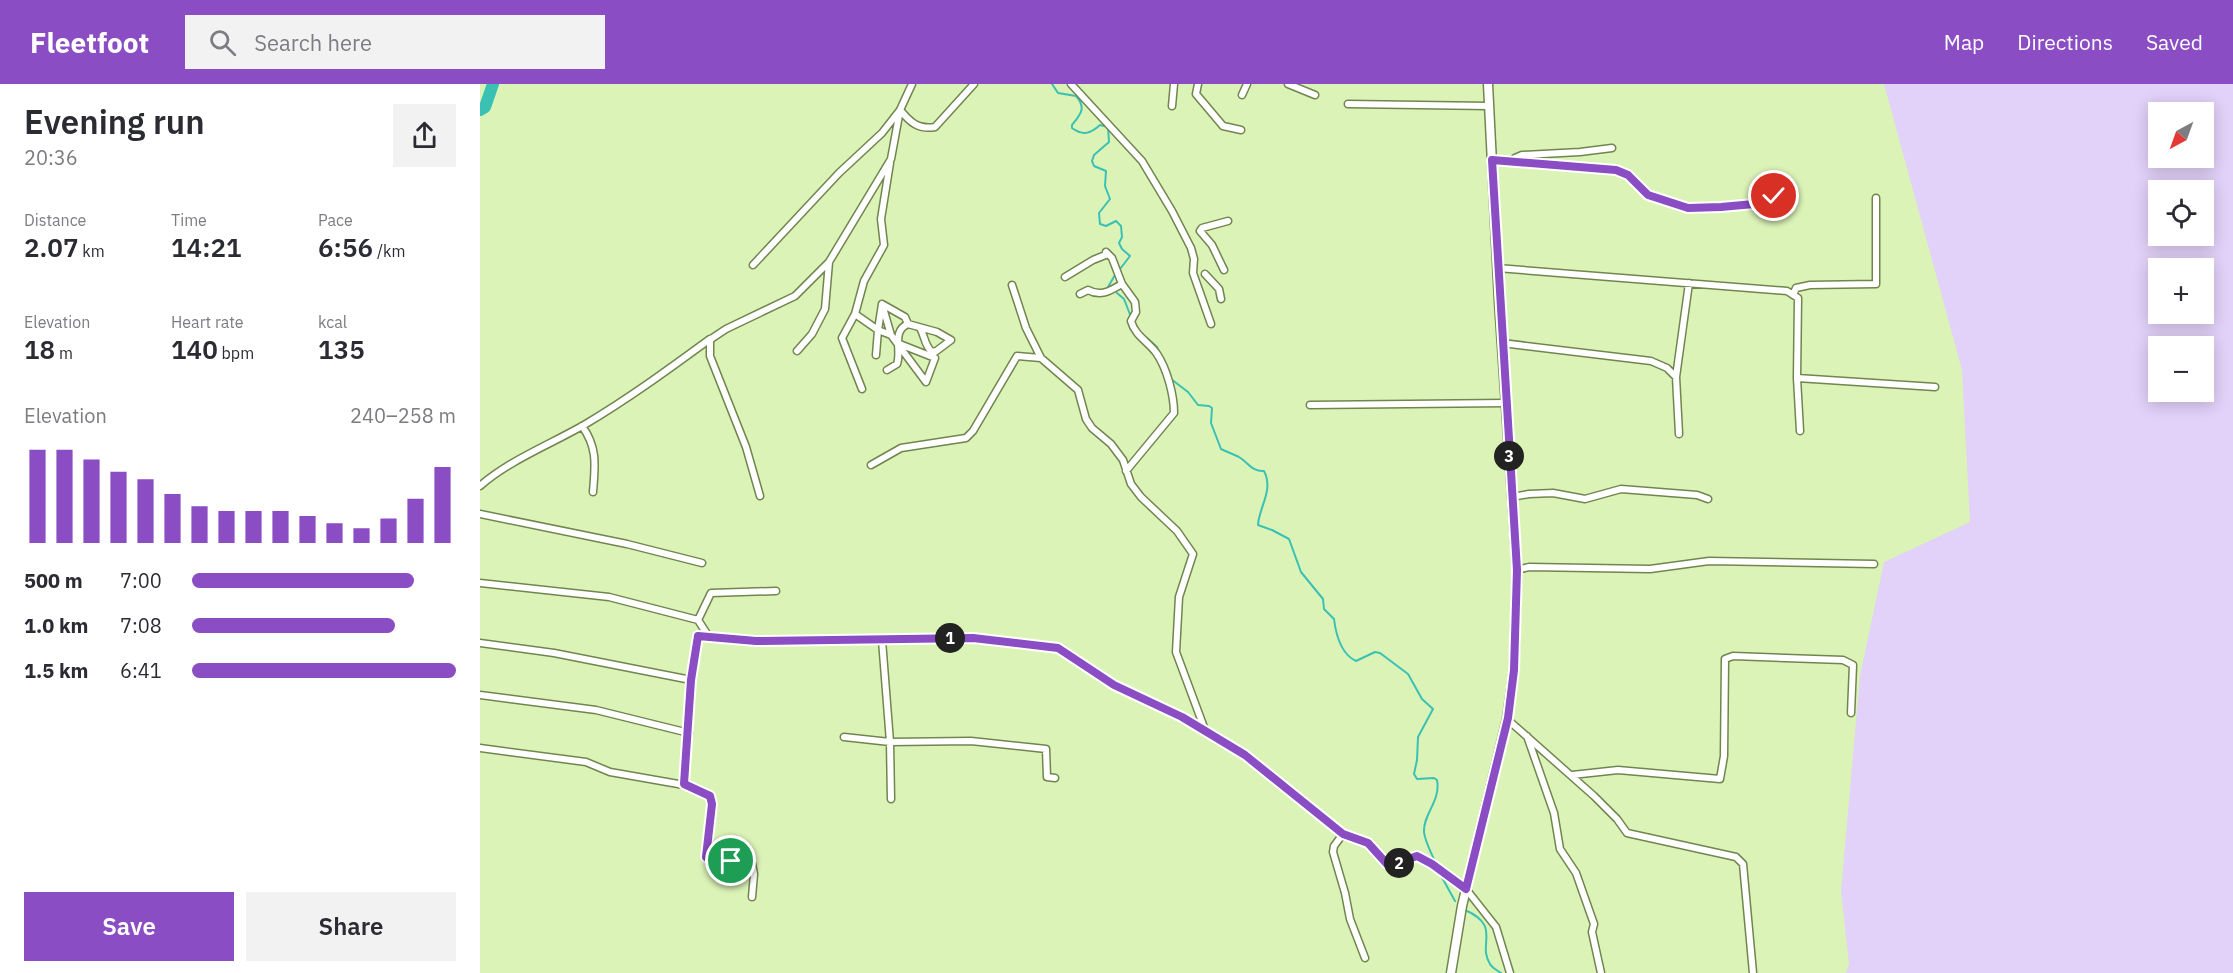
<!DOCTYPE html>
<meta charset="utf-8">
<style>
:root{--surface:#fff;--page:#f2f2f3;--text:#2b2b33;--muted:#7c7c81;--accent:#8b4dc3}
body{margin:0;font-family:"IBM Plex Sans",sans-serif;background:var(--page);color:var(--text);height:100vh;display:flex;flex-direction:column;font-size:22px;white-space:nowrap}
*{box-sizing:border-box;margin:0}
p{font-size:20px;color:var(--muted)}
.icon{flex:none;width:33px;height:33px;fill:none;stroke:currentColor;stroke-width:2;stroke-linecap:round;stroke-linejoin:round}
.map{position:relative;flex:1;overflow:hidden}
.drawer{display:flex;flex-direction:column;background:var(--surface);width:480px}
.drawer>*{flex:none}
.needle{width:39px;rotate:221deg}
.tools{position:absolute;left:1668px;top:18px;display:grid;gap:12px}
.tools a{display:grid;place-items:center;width:66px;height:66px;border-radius:0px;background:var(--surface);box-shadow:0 3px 15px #0003;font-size:30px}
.pin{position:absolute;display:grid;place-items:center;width:51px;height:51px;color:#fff;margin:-26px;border:3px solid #fff;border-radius:50%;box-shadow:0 2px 6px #0007}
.km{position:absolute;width:30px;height:30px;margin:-15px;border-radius:50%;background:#222;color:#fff;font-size:16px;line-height:30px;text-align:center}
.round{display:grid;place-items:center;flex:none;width:63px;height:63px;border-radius:0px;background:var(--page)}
.overview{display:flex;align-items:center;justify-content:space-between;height:102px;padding:0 24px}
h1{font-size:33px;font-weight:600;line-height:45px}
.stats{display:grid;grid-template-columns:repeat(3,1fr);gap:9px;height:102px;padding:6px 24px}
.stats div{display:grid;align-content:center}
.stats b{font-size:26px;font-weight:600}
.stats small{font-size:16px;font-weight:400}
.stats p{font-size:16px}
.chart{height:168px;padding:12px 24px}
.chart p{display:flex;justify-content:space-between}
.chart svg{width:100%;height:108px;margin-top:6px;stroke:var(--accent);stroke-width:6}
.cta{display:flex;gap:12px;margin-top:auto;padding:12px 24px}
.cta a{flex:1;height:69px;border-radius:0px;background:var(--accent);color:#fff;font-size:24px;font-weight:600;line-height:69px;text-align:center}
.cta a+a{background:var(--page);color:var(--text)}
ul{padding:0 24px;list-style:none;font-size:20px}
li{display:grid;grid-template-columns:96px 72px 1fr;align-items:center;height:45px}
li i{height:15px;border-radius:8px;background:var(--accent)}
header{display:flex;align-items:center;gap:36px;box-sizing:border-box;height:84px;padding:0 30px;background:var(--accent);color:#fff}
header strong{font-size:28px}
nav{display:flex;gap:33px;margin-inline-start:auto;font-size:21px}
.search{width:420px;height:54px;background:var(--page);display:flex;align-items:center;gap:15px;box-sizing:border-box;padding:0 21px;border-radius:0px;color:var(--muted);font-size:22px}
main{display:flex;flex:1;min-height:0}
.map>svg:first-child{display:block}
.green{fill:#e2d1f8;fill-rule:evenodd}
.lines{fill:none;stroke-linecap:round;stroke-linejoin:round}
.stream{stroke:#3ac1b3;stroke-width:2}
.river{stroke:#3ac1b3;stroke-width:12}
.street-casing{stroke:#71854f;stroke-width:9}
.secondary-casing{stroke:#71854f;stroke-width:11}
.street{stroke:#fff;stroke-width:6}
.secondary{stroke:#fff;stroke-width:8}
.route-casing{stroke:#fff;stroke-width:12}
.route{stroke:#8b4dc3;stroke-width:8}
</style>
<header>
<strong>Fleetfoot</strong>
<div class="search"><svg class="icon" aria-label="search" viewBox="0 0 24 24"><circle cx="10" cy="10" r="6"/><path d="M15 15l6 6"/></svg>Search here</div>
<nav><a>Map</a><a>Directions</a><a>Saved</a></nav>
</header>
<main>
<section class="drawer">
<div class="overview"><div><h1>Evening run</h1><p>20:36</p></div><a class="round"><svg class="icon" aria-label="share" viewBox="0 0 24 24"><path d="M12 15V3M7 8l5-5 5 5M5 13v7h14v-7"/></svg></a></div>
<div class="stats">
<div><p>Distance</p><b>2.07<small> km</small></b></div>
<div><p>Time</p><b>14:21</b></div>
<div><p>Pace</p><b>6:56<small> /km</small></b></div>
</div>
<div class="stats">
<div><p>Elevation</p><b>18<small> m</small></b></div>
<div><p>Heart rate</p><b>140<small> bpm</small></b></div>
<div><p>kcal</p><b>135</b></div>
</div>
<div class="chart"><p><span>Elevation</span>240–258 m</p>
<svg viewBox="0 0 160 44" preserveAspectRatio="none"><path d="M5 44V6M15 44V6M25 44V10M35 44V15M45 44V18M55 44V24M65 44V29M75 44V31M85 44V31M95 44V31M105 44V33M115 44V36M125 44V38M135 44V34M145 44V26M155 44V13"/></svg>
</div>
<ul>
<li><b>500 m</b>7:00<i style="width:84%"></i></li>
<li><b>1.0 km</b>7:08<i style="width:77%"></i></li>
<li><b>1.5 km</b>6:41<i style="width:100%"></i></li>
</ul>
<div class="cta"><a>Save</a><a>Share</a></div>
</section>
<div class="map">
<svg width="1753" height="889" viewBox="0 0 1753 889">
<rect width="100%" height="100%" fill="#dcf3b8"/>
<path class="green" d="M1404,0h349v889h-387l3,-9 -8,-73 19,-215 24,-114 86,-40 -8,-152zM1678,28h46v46h-46zM1678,106h46v46h-46zM1678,184h46v46h-46zM1678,262h46v46h-46z"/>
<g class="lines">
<path class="stream" d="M572,0l6,9 18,3c11,12 4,19 -4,29v3c11,8 18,6 28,-3l8,2 1,15 -15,13 -2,6 2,5 12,5 -1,15 5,13 -11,14 1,11 6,2 10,-5 5,5 1,11 -3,6 3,6 8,7 -10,13
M628,203l7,-12
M637,209l7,6 7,18
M659,247l18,16 2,5
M691,295l17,13 10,13 11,1 3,2 -1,15 10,26c6,3 12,5 18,8 10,6 13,15 25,14 10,19 -5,36 -6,54l14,5 17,9 12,33 22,27 1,10 10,10c2,16 7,35 22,42l19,-9 5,1 28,21 14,25 11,10 -15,28 -1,23 -3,14 3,5 17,-1 3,2c4,21 -14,34 -13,52 1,10 8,22 12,32
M959,788l16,29
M985,826c37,16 12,34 25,54 2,4 7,6 11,9"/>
<path class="river" d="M0,26l5,-3 8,-23"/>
<g class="street-casing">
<path id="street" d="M591,0l71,77 30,50 19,37 3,11 -1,14 18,51
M718,0l-2,10 27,32 18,4
M808,0l27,11
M762,11l5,-11
M868,20l141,2
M692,22l2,-22
M1012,76l124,10 12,5 21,20 39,13 33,-1 44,-4 21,-20
M1033,78l2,-4 7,-3 58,-3 32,-4
M626,168l6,6 10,26 13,18 1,10 -5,9c4,15 18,21 26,33 10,15 17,41 17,59l-48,58
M273,181l86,-92 43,-40 18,-23 12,-26
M1017,184l290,23 11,7 -1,80 138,9
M744,186l-12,-25 -12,-14 2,-3 26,-7
M725,190l14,15 2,10
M585,193l28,-17 15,-6
M532,201l14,43 15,30 37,32 8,29 6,9 19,16 12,16 8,24 10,13 36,34 16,23 -14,43 -3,55 29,78
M600,210l8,-4c13,7 22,1 34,-6
M1313,211l3,-7 14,-3 66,-1v-86
M402,220l23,13 3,7 29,8 14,8 -16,12 -4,-1c-7,-7 -6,-15 -11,-23
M402,220l9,31 -13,-5z
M375,230l23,16 -2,25
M411,251l35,47 9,-24 -38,-15
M228,257l18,-12 69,-33 34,-34 62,-103 9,-49c10,12 18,20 35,17l39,-43
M1022,259l149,18 16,7 9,9
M317,267l15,-17 13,-25 4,-47
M407,286l10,-6c5,-13 -6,-33 11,-40
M1317,294l3,53
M382,305l-20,-51 13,-24 9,-33 20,-36 -3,-26 9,-56
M830,321l196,-2
M102,342c16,22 13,40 11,66
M1199,350l-3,-57 13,-94
M391,381l30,-17 65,-10 7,-7 44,-75 24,2
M0,402c30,-26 69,-41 104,-61 44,-26 85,-56 126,-86v17l36,91 14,49
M1032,413l17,-3 24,-1 32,6 36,-10 76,6 11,4
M0,430l147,30 75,19
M1037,486l12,-3 121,2 59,-8 165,3
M0,499l129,14 89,23 11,17 47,4 217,-3 85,10 56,37 68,32 63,38 98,79 25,9 19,20 4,2 26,-9 15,8 34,25 30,38 14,46
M218,536l13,-27 65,-2
M402,556l8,102 1,57
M0,559l74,10 137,27 -7,105 -74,-13 -24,-10 -106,-14
M211,596l7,-44 11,1
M0,611l116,15 93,23
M1027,635l87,77 23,23 10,14 109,24 7,7 10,109
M1047,652l27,77 6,36 16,24 18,51 -2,8 9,41
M364,653l46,5 81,-1 75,8 1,28 8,1
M1092,691l46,-5 102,9 4,-23 1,-97 8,-3 110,4 10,5 -2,48
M204,701l26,11 2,8 -6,53 5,3 41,4 2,10 -2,23
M863,750l-9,12 -1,6 12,41 5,26 15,39"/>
</g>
<g class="secondary-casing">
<path id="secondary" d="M971,889l11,-67 45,-187 7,-49 3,-100 -18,-268 -11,-218"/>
</g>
<use href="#street" class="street"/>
<use href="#secondary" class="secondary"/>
</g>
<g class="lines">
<g class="route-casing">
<path id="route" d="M251,777l-20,-1 -5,-3 6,-53 -2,-8 -26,-12 7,-104 7,-44 58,5 217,-3 85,10 56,37 68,32 63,38 98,79 25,9 19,21 4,1 26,-9 15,8 34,25 42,-171 6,-48 3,-100 -25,-410 124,10 12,5 20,20 40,13 33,-1 44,-4 9,-7"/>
</g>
<use href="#route" class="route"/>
</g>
</svg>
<div class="tools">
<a><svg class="needle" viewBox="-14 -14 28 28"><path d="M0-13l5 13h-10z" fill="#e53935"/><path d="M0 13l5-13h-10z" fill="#7c7c81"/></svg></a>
<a><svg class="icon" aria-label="locate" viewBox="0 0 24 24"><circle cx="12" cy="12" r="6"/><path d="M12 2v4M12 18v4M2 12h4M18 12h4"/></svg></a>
<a>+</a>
<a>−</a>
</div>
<div class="pin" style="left:251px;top:777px;background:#1e9e55"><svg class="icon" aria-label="arrive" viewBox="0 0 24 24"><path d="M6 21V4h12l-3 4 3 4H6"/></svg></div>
<div class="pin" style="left:1294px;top:112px;background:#d93025"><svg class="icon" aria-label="check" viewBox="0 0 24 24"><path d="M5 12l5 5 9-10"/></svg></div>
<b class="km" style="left:470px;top:554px">1</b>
<b class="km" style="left:919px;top:779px">2</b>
<b class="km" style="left:1029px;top:372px">3</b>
</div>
</main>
